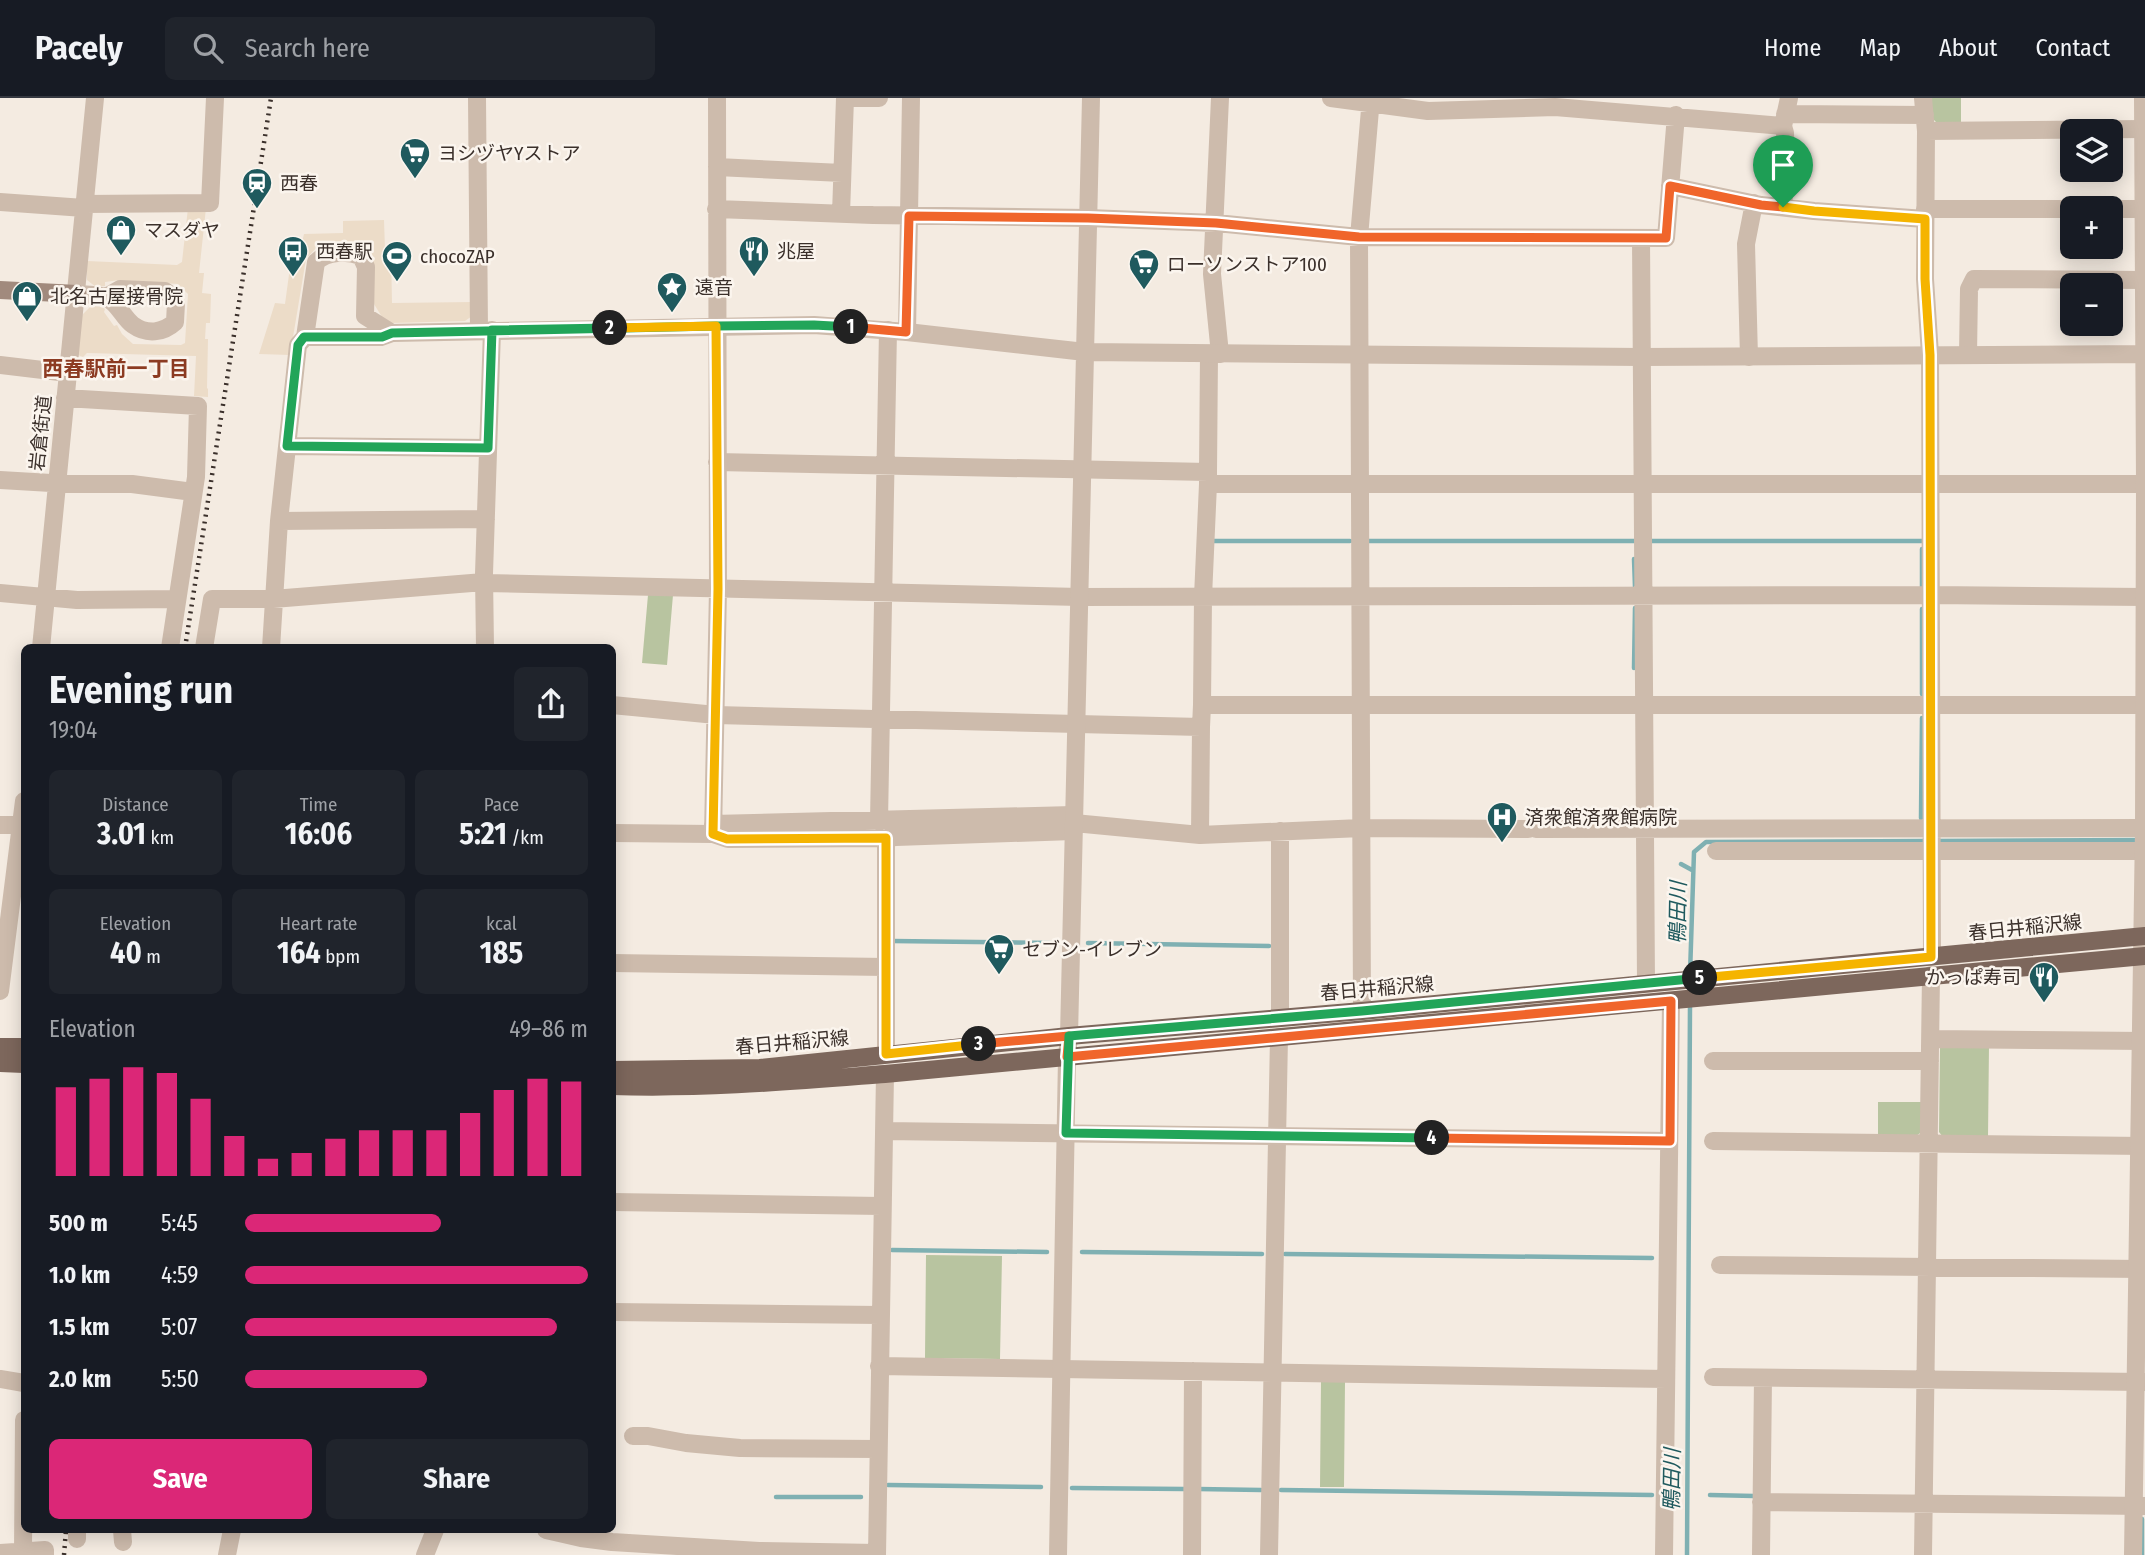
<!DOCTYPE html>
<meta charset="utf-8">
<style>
:root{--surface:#171b24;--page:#20242c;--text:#f1f3f6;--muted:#9ea1a6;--line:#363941;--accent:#db2777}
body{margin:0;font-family:"Fira Sans Condensed","Noto Sans JP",sans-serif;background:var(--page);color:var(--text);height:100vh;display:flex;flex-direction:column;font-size:26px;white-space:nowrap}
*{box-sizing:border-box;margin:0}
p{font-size:23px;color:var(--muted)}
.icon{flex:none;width:38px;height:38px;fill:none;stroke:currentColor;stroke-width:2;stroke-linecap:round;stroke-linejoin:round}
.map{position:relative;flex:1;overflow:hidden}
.side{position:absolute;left:21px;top:546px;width:595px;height:889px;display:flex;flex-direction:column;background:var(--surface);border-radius:10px;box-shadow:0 4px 18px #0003}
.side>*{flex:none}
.fabs{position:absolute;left:2060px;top:21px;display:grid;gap:14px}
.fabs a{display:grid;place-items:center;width:63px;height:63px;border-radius:10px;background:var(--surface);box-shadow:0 4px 18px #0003;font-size:35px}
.pin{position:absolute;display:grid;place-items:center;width:60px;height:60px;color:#fff;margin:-72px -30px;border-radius:50% 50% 50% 0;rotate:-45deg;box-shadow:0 0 7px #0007}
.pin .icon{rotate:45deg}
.km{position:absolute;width:35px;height:35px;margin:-18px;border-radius:50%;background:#222;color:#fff;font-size:19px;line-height:35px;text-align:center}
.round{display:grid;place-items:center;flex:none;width:74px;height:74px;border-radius:10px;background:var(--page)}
.head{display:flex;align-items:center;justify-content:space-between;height:119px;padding:0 28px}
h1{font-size:38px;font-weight:700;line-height:52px}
.metrics{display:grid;grid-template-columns:repeat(3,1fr);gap:10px;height:119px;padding:7px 28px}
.metrics div{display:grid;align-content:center;border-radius:10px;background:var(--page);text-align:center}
.metrics b{font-size:30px;font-weight:700}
.metrics small{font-size:19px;font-weight:400}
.metrics p{font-size:19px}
.chart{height:196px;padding:14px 28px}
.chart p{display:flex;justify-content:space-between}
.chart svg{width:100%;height:126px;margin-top:7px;stroke:var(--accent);stroke-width:6}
.button{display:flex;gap:14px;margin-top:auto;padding:14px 28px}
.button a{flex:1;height:80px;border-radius:10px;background:var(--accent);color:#fff;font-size:28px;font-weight:700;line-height:80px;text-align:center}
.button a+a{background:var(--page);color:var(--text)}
ul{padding:0 28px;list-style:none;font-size:23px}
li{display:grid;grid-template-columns:112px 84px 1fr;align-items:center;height:52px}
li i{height:18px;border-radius:9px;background:var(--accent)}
header{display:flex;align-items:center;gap:42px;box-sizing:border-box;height:98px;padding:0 35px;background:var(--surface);border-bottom:2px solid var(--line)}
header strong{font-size:33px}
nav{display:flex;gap:38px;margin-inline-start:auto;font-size:24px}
.search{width:490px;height:63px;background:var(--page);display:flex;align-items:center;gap:18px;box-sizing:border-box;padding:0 24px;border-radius:10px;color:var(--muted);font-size:26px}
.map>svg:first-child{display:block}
.green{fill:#b8c4a0}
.plaza{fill:#ecdcc8}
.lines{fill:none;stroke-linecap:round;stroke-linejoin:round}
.stream{stroke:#7fb0b2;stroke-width:4.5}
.minor{stroke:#cdbbac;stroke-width:18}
.tertiary{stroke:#cdbbac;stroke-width:18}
.secondary{stroke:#a18a7d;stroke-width:18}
.primary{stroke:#7d675c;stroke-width:18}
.rail{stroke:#3b302b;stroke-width:4.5;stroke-dasharray:2 5;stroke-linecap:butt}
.split-1-casing{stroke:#fff;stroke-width:14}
.split-2-casing{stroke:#fff;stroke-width:14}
.split-3-casing{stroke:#fff;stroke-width:14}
.split-4-casing{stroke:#fff;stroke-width:14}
.split-5-casing{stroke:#fff;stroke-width:14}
.split-6-casing{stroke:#fff;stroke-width:14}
.split-1{stroke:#f0652b;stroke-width:9}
.split-2{stroke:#22a559;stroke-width:9}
.split-3{stroke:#f5b400;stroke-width:9}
.split-4{stroke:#f0652b;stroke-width:9}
.split-5{stroke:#22a559;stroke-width:9}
.split-6{stroke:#f5b400;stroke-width:9}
.labels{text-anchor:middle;stroke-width:5;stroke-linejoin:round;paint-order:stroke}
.poi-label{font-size:19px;fill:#3b302b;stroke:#fbf5ee;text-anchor:start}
.street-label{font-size:19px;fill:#3b302b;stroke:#fbf5ee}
.neighbourhood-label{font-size:21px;font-weight:bold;fill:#8c3b22;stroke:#fbf5ee}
.water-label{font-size:21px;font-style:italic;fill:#1f5a5e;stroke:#fbf5ee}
</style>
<header>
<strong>Pacely</strong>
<div class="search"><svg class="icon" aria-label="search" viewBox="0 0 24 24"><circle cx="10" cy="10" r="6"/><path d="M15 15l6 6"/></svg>Search here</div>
<nav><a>Home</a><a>Map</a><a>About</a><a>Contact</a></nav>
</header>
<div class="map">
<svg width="2145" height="1457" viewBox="0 0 2145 1457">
<rect width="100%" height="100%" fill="#f4ebe1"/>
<path class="green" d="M1931,0h30v24h-25l-4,-4z
M648,497h25l-6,70 -25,-2z
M1944,946l45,1 -1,92h-45l-4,-5 1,-84z
M1878,1004h45v29l-7,5h-38z
M926,1157l76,1 -2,103 -75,-1z
M1321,1283l24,1 -1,105h-24z"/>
<path class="plaza" d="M188,110h18l-7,65h5l-2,20 9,1 -1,29h-4l-1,16h3l-1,49 1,1v8l-14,-1 2,-40 -109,-3 -4,4 -5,-2 4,-40 9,-9 11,1 3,2 -1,3 10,14 3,-1 5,9 11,10 48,1 4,-2 3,-49 -10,-10 -44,-3 -14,2v-3l-15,2v4l-9,1 -9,-7v-19l90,4 5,-3z
M384,122l1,30 6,1 1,52 81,-1 -1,14 -7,5 -74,2 -9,-6 -8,-13 -1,-43 -4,-7 -6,-7 -8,-2h-32l-6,2 -11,12 -16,96 -31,-1 16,-51 10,1 8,-59 8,1 3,-12 39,-1v-12z"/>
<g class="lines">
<path class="stream" d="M1212,443h138
M1369,443h265
M1652,443h270
M1634,461l1,28
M1922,489v-38
M1922,511v85
M1634,570l1,-60
M1921,720l1,-100
M1936,743l205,-1
M1681,766l11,6
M892,843l160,2
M1088,845l181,3
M1690,876l4,-122 12,-10 221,-1
M892,1152l155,2
M1082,1154l180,2
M1285,1156l367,4
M888,1387l153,2
M1072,1390l112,1
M1198,1391l63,1
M1281,1392l371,5
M1710,1397l44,1
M776,1399h85
M1687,1457l3,-551
M2142,1457v-36"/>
<path class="minor" d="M477,0l2,232
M855,0h24
M1220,0l-8,176 8,80
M1331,0l97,13 127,-4 228,19
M1923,0l3,33 -1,148 5,76 2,602
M1785,16l140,1
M1926,33l217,-2
M717,69l125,6
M1670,88l91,19 53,6 111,8
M0,104l84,6
M84,106l126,-1 5,-105
M1783,109l3,-38 -1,-36 -2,-7 6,-28
M716,111l157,6 215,3 128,5 143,14 307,1 10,-123
M1925,111h147
M2110,111h33
M841,116l4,-116
M1641,140l5,745
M77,196c8,1 20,0 28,3 13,5 18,21 28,28 14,10 30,8 42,-3l1,-19 -4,-7 -7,-5 -45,-2 -14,8
M907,234l4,-234
M305,239h76l11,-4
M1968,257l1,-66 5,-10 170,1
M1749,259l-3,-113 8,-41
M0,267l68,8
M65,300l133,8 -2,71 -26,171
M287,348l201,2
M717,364l491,10v12h937
M1208,374l1,-118
M0,382l68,4h64l61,8
M279,423l207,-2
M484,485l596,14 852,-2 213,2
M0,495l77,7 100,-1
M41,550l54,-550
M204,550l8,-49h61l211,-17
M271,550l8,-127 19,-176 7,-8 11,-75c11,-11 31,-11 45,-6l5,11 -1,49 27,17
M485,550l-1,-74 8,-244
M612,607l104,10 485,12 1,-22h943
M1202,607l1,-108 5,-113
M879,723l9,-491
M1074,725l126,12 161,-7 167,1
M713,726l360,-9
M0,727h16l8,4
M1536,731l609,-1
M1280,733v186
M612,735l101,1 15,5 158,-1 10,-1 177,-6
M713,736l5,-245 -1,-491
M1200,737l1,-108
M886,740v216
M1716,753h427
M612,865l274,4
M0,893l24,-190
M1362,913l-3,-774 12,-139
M1931,941l214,2
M1713,963h217
M884,1033l785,10
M1713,1043l432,5
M612,1104l270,4
M1720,1167l425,4
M612,1214l268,3
M879,1268l787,13
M1713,1279l432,5
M0,1281l24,4
M633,1338h15l38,7 54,5 138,1
M1761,1404l384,4
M122,1432l1,12
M546,1432l35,8 31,4 147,9 118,2
M77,1441v-9
M23,1453l1,-131
M0,1455l45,-3v5
M227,1457l5,-25
M425,1457l10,-25
M877,1457l8,-481
M1192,1457l1,-184
M1269,1457l10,-518
M1664,1457l7,-554
M1761,1457l2,-177
M1923,1457l8,-580"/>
<path class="tertiary" d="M392,235l422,-8 93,7 178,20 557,5 503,-3
M1058,1457l9,-498 2,-21 22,-938
M2133,1457l11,-727 1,-344 -2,-386"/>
<path class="secondary" d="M0,192l77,4"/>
<path class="primary" d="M0,949h24
M0,965l24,1
M612,972l148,-2 309,-32 293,-25 783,-75
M612,988c92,3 182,-5 273,-12l1260,-118"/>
<path class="rail" d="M185,550l86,-550
M64,1457l2,-25"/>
</g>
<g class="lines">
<g class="split-1-casing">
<path id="split-1" d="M851,229l55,5 3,-116 179,2 128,5 143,14 307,1 4,-52 91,19 22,2"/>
</g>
<g class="split-2-casing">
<path id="split-2" d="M610,230l-118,2 -4,118 -201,-2 11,-101 6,-8h78l10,-4 324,-7 98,-1 37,2"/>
</g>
<g class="split-3-casing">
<path id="split-3" d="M610,230l106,-2 2,263 -5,245 14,5 159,-1v216l93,-10"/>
</g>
<g class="split-4-casing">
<path id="split-4" d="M979,946l90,-8 -2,21 604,-56 -1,140 -238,-3"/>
</g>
<g class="split-5-casing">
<path id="split-5" d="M1432,1040l-366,-5 3,-97 293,-25 338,-33"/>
</g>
<g class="split-6-casing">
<path id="split-6" d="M1700,880l231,-21 -1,-602 -5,-76v-60l-111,-8 -31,-4"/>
</g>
<use href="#split-1" class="split-1"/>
<use href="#split-2" class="split-2"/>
<use href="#split-3" class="split-3"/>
<use href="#split-4" class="split-4"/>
<use href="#split-5" class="split-5"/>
<use href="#split-6" class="split-6"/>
</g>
<defs>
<g id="supermarket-pin" transform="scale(1.575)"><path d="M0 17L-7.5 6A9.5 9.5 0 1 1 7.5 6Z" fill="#1f5a5e" stroke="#fbf5ee"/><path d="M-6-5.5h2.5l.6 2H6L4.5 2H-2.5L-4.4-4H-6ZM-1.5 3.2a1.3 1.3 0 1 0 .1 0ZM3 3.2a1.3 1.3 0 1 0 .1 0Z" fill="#fff"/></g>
<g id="station-pin" transform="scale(1.575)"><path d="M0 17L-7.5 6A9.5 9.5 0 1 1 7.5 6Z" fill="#1f5a5e" stroke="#fbf5ee"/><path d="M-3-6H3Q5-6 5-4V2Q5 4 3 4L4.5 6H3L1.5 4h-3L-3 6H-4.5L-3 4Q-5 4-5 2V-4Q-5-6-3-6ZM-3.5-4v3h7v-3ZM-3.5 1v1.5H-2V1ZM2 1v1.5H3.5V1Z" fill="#fff"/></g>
<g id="shop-pin" transform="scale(1.575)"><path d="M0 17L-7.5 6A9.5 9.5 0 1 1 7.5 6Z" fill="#1f5a5e" stroke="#fbf5ee"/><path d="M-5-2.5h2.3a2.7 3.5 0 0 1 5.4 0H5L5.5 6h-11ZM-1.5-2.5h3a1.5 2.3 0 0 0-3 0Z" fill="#fff"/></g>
<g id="bus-pin" transform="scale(1.575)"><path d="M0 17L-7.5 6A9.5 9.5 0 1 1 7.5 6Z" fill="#1f5a5e" stroke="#fbf5ee"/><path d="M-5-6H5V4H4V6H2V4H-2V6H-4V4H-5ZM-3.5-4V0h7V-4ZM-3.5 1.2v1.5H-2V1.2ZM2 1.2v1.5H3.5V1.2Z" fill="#fff"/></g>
<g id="restaurant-pin" transform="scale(1.575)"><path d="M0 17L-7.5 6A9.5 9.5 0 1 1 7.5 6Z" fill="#1f5a5e" stroke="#fbf5ee"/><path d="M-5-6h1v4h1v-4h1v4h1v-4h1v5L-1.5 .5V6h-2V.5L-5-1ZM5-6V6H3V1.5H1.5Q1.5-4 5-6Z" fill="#fff"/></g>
<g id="stadium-pin" transform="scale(1.575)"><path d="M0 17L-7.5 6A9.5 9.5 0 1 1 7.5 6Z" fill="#1f5a5e" stroke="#fbf5ee"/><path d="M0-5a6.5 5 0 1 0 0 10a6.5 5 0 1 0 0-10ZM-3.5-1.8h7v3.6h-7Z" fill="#fff"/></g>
<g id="sight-pin" transform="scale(1.575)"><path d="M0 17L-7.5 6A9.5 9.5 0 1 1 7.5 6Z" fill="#1f5a5e" stroke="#fbf5ee"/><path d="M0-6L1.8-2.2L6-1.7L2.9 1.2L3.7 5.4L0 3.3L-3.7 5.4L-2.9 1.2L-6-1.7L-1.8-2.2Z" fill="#fff"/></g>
<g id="hospital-pin" transform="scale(1.575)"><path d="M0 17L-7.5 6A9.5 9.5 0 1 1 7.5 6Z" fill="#1f5a5e" stroke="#fbf5ee"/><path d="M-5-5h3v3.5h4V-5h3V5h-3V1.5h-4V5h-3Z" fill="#fff"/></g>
</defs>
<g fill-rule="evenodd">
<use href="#supermarket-pin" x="415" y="55"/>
<use href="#station-pin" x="257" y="85"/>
<use href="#shop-pin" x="121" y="132"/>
<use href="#bus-pin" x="293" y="153"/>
<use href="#restaurant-pin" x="754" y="153"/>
<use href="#stadium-pin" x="397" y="158"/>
<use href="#supermarket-pin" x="1144" y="166"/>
<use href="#sight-pin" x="672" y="189"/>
<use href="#shop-pin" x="27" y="198"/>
<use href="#hospital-pin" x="1502" y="719"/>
<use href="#supermarket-pin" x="999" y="851"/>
<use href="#restaurant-pin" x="2044" y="879"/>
</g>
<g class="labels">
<g class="poi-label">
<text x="438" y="62">ヨシヅヤYストア</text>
<text x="280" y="92">西春</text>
<text x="144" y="139">マスダヤ</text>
<text x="316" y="160">西春駅</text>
<text x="777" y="160">兆屋</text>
<text x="420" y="165">chocoZAP</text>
<text x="1167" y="173">ローソンストア100</text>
<text x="695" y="196">遠音</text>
<text x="50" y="205">北名古屋接骨院</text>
<text x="1525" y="726">済衆館済衆館病院</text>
<text x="1022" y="858">セブン-イレブン</text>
<text x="2021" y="886" text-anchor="end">かっぱ寿司</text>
</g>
<g class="street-label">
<text transform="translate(40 335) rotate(-84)" y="7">岩倉街道</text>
<text transform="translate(2025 829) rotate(-6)" y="7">春日井稲沢線</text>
<text transform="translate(1377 890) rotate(-5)" y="7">春日井稲沢線</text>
<text transform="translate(792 944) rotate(-5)" y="7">春日井稲沢線</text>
</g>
<g class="neighbourhood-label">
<text x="116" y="278">西春駅前一丁目</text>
</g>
<g class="water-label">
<text transform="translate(1678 815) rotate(-89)" y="7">鴨田川</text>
<text transform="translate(1672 1382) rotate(-89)" y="7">鴨田川</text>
</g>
</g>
</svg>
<div class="fabs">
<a><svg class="icon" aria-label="layers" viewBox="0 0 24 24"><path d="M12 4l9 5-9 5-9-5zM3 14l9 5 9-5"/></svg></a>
<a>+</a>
<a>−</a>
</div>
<div class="pin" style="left:1783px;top:109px;background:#1e9e55"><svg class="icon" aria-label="arrive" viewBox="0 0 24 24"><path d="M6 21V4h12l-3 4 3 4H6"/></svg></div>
<b class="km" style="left:851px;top:229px">1</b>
<b class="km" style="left:610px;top:230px">2</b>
<b class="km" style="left:979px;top:946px">3</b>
<b class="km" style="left:1432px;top:1040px">4</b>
<b class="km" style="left:1700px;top:880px">5</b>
<section class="side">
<div class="head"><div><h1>Evening run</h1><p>19:04</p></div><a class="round"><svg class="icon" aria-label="share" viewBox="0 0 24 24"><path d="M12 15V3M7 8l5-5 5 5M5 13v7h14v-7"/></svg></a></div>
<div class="metrics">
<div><p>Distance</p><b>3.01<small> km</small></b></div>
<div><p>Time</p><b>16:06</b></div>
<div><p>Pace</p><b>5:21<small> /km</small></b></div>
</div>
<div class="metrics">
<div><p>Elevation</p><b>40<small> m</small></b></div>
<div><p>Heart rate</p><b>164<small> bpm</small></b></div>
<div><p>kcal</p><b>185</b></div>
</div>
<div class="chart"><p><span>Elevation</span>49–86 m</p>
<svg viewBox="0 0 160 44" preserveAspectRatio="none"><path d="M5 44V13M15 44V10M25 44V6M35 44V8M45 44V17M55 44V30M65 44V38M75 44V36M85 44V31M95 44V28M105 44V28M115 44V28M125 44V22M135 44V14M145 44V10M155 44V11"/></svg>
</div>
<ul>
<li><b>500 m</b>5:45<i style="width:57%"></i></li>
<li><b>1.0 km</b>4:59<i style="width:100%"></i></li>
<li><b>1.5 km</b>5:07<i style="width:91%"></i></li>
<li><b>2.0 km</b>5:50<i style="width:53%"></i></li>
</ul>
<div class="button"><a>Save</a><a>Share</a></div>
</section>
</div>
